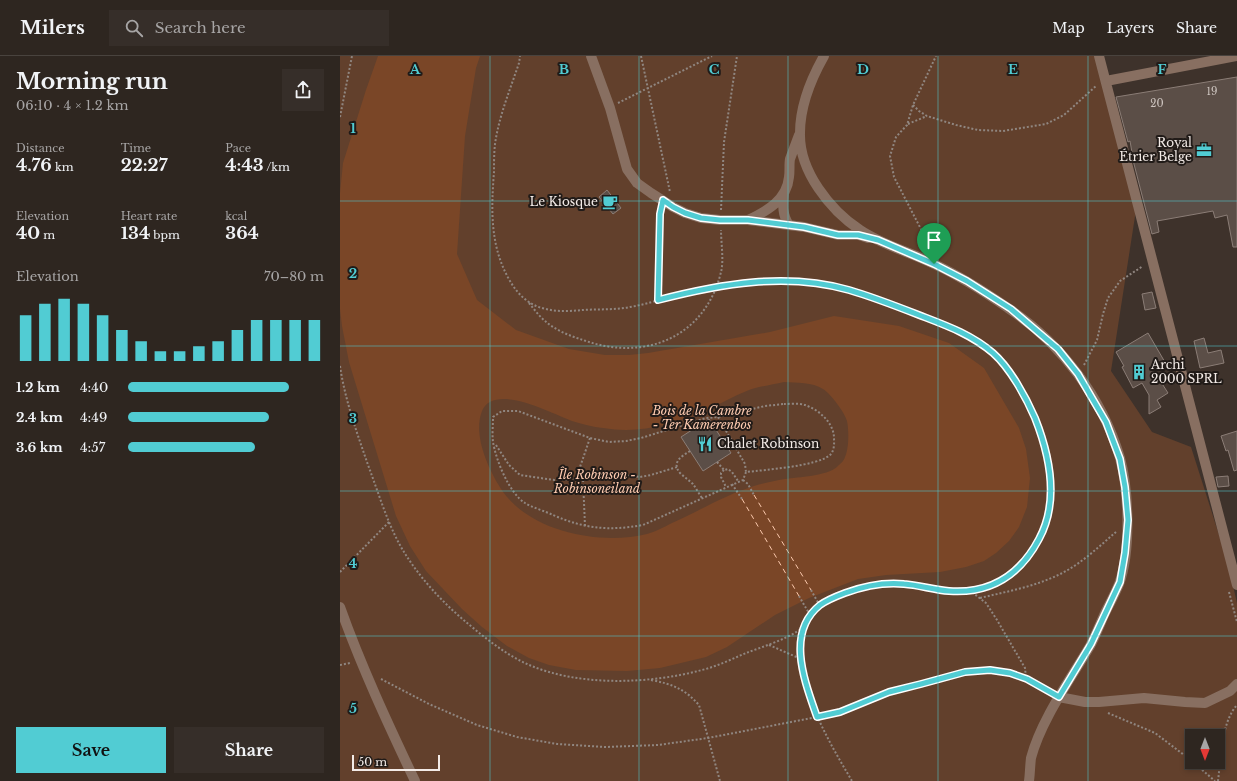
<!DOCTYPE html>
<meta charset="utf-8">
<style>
:root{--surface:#2e2620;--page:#362e29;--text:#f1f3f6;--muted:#a7a5a5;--line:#49433e;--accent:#51ccd3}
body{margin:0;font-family:"Libre Baskerville",serif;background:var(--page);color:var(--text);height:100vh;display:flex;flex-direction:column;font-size:15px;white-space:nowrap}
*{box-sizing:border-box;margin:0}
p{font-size:13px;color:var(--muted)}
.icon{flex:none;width:22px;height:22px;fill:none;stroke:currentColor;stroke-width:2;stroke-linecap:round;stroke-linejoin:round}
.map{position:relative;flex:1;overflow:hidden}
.drawer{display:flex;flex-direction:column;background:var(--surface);width:340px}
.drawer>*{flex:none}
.needle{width:26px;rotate:180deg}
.buttons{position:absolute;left:845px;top:673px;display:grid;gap:8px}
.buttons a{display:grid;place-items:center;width:40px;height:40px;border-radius:0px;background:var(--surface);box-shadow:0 2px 6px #0003,0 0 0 1px var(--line);font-size:20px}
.scale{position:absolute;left:12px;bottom:10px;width:88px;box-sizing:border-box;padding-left:4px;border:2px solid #f3ebe7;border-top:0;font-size:11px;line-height:14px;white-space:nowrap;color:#f3ebe7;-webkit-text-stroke:3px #211b18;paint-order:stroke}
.pin{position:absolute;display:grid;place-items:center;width:34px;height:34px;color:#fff;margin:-41px -17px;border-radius:50% 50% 50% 0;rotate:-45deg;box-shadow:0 0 4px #0007}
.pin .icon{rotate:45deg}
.round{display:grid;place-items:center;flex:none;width:42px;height:42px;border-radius:0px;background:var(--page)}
.overview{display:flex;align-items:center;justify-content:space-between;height:68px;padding:0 16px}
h1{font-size:22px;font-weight:800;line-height:30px}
.stats{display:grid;grid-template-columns:repeat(3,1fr);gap:6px;height:68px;padding:4px 16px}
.stats div{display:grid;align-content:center}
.stats b{font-size:17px;font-weight:800}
.stats small{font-size:11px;font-weight:400}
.stats p{font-size:11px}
.chart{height:112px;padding:8px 16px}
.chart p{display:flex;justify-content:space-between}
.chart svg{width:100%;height:72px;margin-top:4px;stroke:var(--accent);stroke-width:6}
.action{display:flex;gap:8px;margin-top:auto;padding:8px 16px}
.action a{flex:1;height:46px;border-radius:0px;background:var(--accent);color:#111;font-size:16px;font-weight:800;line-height:46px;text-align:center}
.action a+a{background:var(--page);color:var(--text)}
ul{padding:0 16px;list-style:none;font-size:13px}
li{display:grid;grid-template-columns:64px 48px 1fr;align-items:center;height:30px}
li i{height:10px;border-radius:5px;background:var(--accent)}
header{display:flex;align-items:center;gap:24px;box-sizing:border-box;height:56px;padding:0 20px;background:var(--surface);border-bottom:1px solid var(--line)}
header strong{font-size:19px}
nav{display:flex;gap:22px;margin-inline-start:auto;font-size:14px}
.search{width:280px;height:36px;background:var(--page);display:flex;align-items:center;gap:10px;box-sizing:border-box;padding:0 14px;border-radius:0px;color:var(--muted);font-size:15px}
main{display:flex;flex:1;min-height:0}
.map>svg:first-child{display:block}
.green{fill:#62402c;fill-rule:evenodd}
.water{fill:#7a4627;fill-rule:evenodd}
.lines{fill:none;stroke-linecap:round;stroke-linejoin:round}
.ferry{stroke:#fbc9ad;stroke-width:1;stroke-dasharray:5 4;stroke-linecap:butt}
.building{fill:#5b4e47;stroke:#8b7d76}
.path{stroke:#908680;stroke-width:2;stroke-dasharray:2 2;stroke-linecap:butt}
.minor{stroke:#886f61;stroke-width:10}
.route-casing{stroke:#fff;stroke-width:8}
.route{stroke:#51ccd3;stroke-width:5}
.grid{fill:none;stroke:#51ccd3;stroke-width:1;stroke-opacity:0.55}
.labels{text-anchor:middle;stroke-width:4;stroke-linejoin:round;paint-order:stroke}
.number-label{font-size:10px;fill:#cdc4bf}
.poi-label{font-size:12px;fill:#f3ebe7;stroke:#211b18;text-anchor:end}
.park-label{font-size:12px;font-style:italic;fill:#ffccb1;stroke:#211b18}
.grid-label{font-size:13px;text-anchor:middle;font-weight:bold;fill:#51ccd3;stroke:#211b18;stroke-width:4;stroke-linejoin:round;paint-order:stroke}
</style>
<header>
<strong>Milers</strong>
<div class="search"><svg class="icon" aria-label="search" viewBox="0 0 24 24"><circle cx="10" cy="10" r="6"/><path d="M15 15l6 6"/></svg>Search here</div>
<nav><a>Map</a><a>Layers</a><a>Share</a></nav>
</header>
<main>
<section class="drawer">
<div class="overview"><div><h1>Morning run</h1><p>06:10 · 4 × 1.2 km</p></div><a class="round"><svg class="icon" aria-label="share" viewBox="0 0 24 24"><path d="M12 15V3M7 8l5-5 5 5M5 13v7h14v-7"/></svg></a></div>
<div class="stats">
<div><p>Distance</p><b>4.76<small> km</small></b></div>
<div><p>Time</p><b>22:27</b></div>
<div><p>Pace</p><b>4:43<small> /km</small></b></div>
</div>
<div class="stats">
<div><p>Elevation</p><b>40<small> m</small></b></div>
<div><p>Heart rate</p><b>134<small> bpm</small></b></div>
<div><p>kcal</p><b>364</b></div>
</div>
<div class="chart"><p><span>Elevation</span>70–80 m</p>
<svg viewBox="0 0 160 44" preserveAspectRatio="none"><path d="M5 44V16M15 44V9M25 44V6M35 44V9M45 44V16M55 44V25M65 44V32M75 44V38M85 44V38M95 44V35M105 44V32M115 44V25M125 44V19M135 44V19M145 44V19M155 44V19"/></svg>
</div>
<ul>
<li><b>1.2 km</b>4:40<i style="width:82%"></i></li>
<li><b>2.4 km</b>4:49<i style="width:72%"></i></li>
<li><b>3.6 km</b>4:57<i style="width:65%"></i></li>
</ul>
<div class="action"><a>Save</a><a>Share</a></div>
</section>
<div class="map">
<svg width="897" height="725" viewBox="0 0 897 725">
<rect width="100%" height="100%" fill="#3e322b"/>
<path class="green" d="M0,0h755l41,154 -25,161 41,61 39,15 36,113 10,43v178h-897zM852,680h26v26h-26z"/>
<path class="water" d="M38,0h102l-4,12 -11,68 -8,118 20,46 39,30 53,19 36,6h24l19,-2 122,-21 64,-16 65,10 50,17 35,25 35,60 7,21 4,29 -3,29 -8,20 -10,14 -13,12 -12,8 -18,6 -26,5 -54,3 -28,4 -49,19 -34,17 -48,32 -21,10 -46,11 -33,3 -51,-1 -27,-5 -20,-7 -22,-12 -25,-19 -20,-18 -36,-38 -16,-25 -14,-30 -47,-154 -7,-36 -2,-17v-116l3,-30 23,-73zM444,326c13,1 28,0 39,7 8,5 22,24 24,32 2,9 2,28 -2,36 -1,4 -5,7 -8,10 -10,9 -39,10 -52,12 -11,2 -21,4 -31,7 -29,9 -55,25 -82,37 -8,4 -17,9 -25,11 -49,12 -123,-3 -149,-50 -11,-19 -25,-50 -16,-73 12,-29 71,3 90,10 10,3 21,6 31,7 37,6 67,-3 101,-17 15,-6 29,-15 45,-21 11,-4 23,-5 35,-8z"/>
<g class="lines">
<path class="ferry" d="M414,439l57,95
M402,443l57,97"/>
</g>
<path class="building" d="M897,21v170h-4l-6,-32 -12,3 -2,-7 -56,10 2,11 -7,2 -18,-70 -4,-23 -2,1 -12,-45z
M267,134l14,18 -8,6 -14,-17z
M812,236l4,16 -11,2 -3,-16z
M808,277l18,31 -12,7 14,22 -11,7 4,7 -12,7v-19l-7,-12 -9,5 -11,-21 2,-1 -8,-14z
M864,282l4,15 13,-3 3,13 -24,5 -6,-27z
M369,363l22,34 -28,18 -22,-34z
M897,375v39l-3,1 -6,-21 -2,1 -5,-15z
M888,420l1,10 -11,1 -2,-10z"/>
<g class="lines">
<path class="path" d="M301,0l29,136
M278,47l94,-47
M573,49l6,6 8,5 29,9 22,5 25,1 43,-7 18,-9 32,-29
M0,61l12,-61
M568,68l19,-8
M381,154l3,-68 13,-86
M589,193l-5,-14 -30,-58 -4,-21 6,-19 11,-12 6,-20 23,-49
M318,244l3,-89
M189,247c5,6 10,13 16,18 10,9 25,15 38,19 61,22 122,-2 138,-68 3,-11 0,-30 0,-42
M744,309l13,-25 6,-26 5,-16 12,-17 23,-15
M0,310c5,34 17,67 28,99 11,29 20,61 36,87 16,26 38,50 62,70 19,16 39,32 61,42 51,23 123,20 175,6 16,-4 30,-11 44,-17 16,-6 38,-13 52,-22 8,-5 11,-14 18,-21 11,-11 26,-17 41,-21 15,-5 31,-7 46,-5 10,0 19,3 28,5 27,4 58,3 81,-14 5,-4 9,-9 13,-14 12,-14 21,-31 24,-50 8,-45 -14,-105 -42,-140 -9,-13 -19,-24 -33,-33 -18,-10 -41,-17 -61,-25 -31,-12 -64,-25 -98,-30 -42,-6 -89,1 -130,10 -19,4 -36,11 -55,14 -15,3 -31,2 -47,3 -12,1 -25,2 -37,-1 -16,-3 -28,-14 -36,-28 -20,-34 -19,-70 -16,-109 0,-9 0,-19 1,-28 4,-28 15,-54 24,-81l1,-7
M444,348c6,0 15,-1 21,1 14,5 28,17 29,32 0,6 1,13 -4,18 -12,11 -66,15 -84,17l-3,8 -100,45c-34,6 -58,4 -90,-10 -8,-4 -20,-7 -28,-12 -16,-10 -29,-43 -32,-61 -1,-8 0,-17 0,-25l9,-6h16l72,27 19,4 17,-1 15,-3 65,-20 12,-1 47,-11z
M378,361l27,47 1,8
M156,389l13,20 11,10 34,5 29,-1 29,-5 28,3 11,-2 26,-8
M350,395c-8,5 -19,11 -10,22 4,4 9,7 13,11 3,4 6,10 9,14
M377,406l7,8 4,-1 4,3 6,9
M384,414l-3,3v4l5,10
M403,424l5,4 6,11
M392,428l10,15
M245,470l-2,-47 -3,-12 10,-29
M0,516l49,-50
M471,534l9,16
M629,534l17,13 11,17 28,48 1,10
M889,536l8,30
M459,540l11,19
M640,542c29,-7 59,-12 86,-27 18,-10 35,-26 51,-40
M462,574c-7,55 23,105 50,151
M429,589l32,14
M0,609l10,-2
M41,623l48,25 48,21 40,12 40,7 48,3 53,-2 50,-7 109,-21 23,-5 49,-20 76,-20 25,-1 21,2 16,6 22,13
M311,624c21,4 34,9 48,25l21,76
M768,657l47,20 37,28
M853,706l22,19
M878,725c3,-23 3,-58 19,-76"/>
<path class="minor" d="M251,0l19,52 17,61 10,14 14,10 22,14 12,6 16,5 19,2h28l56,7 34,8h21l9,3
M484,0c-13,23 -24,50 -24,77 -1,38 30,77 60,97 22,15 50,22 74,34 26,12 51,28 74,44 53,35 94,89 112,150 9,33 11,94 -1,126 -4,10 -9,19 -14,29 -5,11 -9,22 -15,33 -20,34 -49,74 -59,112 -1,8 -1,16 -2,23
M759,0l138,529
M766,25l131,-25
M444,137c-1,12 -2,22 5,32
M408,164c19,-9 39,-20 41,-43 1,-6 0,-13 1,-18 3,-8 6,-16 9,-24
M0,551c21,59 48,117 75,174
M719,641l26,5h14l45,-4 41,4 20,1 25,-12 7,-7"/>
</g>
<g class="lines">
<g class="route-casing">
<path id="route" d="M323,144l10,7 12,6 16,5 19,2h28l56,7 34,8h20l20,5 56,24 33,17 44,28 47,40 20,25 28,48 14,37 5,28 3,33 -3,33 -5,29 -29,62 -32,53 -32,-18 -17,-6 -20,-3 -25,2 -44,12 -32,8 -49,20 -23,5c-12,-35 -32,-84 3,-112 7,-5 17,-9 25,-12 19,-7 39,-11 59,-9 15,1 30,6 45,7 42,3 71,-16 90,-52 20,-37 11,-83 -4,-121 -9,-21 -25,-50 -42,-65 -22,-19 -48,-28 -74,-38 -23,-9 -46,-18 -70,-25 -63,-18 -129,-6 -191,10l2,-86z"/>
</g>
<use href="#route" class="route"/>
</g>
<path class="grid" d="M150,0v725M299,0v725M448,0v725M598,0v725M748,0v725M0,145h897M0,290h897M0,435h897M0,580h897"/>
<defs>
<g id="office-bare" transform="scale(1.2)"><path d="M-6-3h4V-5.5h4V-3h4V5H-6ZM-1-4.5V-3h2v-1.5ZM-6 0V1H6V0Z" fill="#51ccd3" stroke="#211b18" stroke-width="2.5" paint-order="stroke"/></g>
<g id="cafe-bare" transform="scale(1.2)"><path d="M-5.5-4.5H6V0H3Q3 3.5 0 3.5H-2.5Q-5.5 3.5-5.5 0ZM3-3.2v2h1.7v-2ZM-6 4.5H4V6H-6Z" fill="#51ccd3" stroke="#211b18" stroke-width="2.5" paint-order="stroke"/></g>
<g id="building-bare" transform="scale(1.2)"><path d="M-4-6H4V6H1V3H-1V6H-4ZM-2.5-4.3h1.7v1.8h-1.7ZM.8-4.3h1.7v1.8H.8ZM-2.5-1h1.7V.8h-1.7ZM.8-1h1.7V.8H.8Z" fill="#51ccd3" stroke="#211b18" stroke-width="2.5" paint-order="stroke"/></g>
<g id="restaurant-bare" transform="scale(1.2)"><path d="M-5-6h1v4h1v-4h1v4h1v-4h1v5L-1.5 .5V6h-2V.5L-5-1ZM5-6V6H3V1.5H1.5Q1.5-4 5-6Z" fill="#51ccd3" stroke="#211b18" stroke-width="2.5" paint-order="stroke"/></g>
</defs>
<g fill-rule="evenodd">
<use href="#office-bare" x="864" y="94"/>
<use href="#cafe-bare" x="270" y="146"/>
<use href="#building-bare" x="799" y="316"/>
<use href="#restaurant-bare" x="365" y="388"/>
</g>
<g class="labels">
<g class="number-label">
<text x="872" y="39">19</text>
<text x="817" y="51">20</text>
</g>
<g class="poi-label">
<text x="852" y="91">Royal<tspan x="852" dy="14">Étrier Belge</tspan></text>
<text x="258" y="150">Le Kiosque</text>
<text x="811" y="313" text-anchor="start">Archi<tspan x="811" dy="14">2000 SPRL</tspan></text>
<text x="377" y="392" text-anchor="start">Chalet Robinson</text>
</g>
<g class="park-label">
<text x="362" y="359">Bois de la Cambre<tspan x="362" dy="14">- Ter Kamerenbos</tspan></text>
<text x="257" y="423">Île Robinson -<tspan x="257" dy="14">Robinsoneiland</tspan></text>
</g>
</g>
<g class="grid-label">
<text x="75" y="18">A</text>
<text x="224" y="18">B</text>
<text x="374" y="18">C</text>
<text x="523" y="18">D</text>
<text x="673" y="18">E</text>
<text x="822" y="18">F</text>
<text x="13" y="77">1</text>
<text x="13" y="222">2</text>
<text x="13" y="367">3</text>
<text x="13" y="512">4</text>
<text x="13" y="657">5</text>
</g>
</svg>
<div class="buttons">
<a><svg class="needle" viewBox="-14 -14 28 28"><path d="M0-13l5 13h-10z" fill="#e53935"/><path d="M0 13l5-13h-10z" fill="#a7a5a5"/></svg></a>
</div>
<div class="scale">50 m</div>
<div class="pin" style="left:594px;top:208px;background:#1e9e55"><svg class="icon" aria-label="arrive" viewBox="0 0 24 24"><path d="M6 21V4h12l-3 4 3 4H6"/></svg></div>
</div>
</main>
